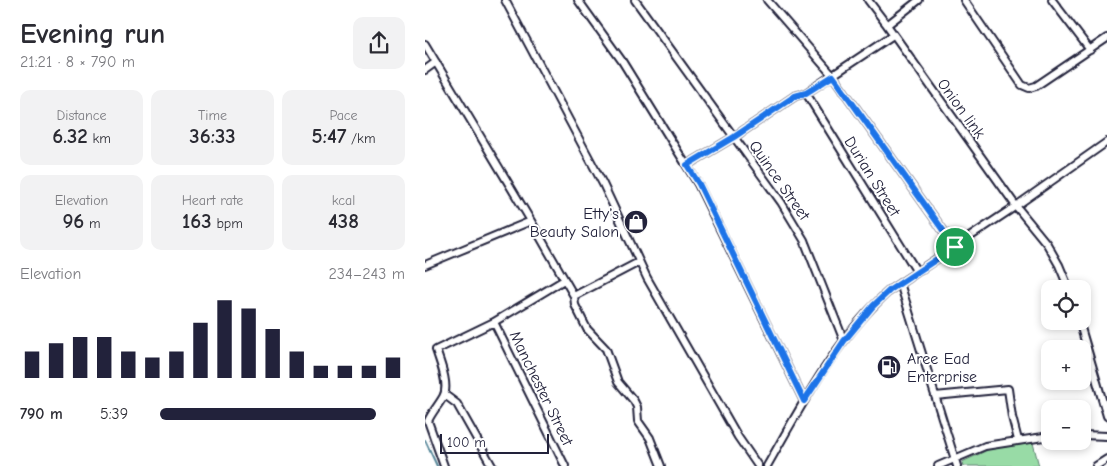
<!DOCTYPE html>
<meta charset="utf-8">
<style>
:root{--surface:#fff;--page:#f2f2f3;--text:#2b2b33;--muted:#7c7c81;--accent:#22223b}
body{margin:0;font-family:"Comic Neue",sans-serif;background:var(--page);color:var(--text);height:100vh;display:flex;flex-direction:column;font-size:19px;white-space:nowrap}
*{box-sizing:border-box;margin:0}
p{font-size:16px;color:var(--muted)}
.icon{flex:none;width:28px;height:28px;fill:none;stroke:currentColor;stroke-width:2;stroke-linecap:round;stroke-linejoin:round}
.map{position:relative;flex:1;overflow:hidden}
.sheet{display:flex;flex-direction:column;background:var(--surface);width:425px}
.sheet>*{flex:none}
.tools{position:absolute;left:616px;top:280px;display:grid;gap:10px}
.tools a{display:grid;place-items:center;width:50px;height:50px;border-radius:10px;background:var(--surface);box-shadow:0 2px 8px #0003;font-size:25px}
.scale{position:absolute;left:15px;bottom:12px;width:109px;box-sizing:border-box;padding-left:5px;border:2px solid #22223b;border-top:0;font-size:14px;line-height:18px;white-space:nowrap;color:#22223b;-webkit-text-stroke:4px #fff;paint-order:stroke}
.pin{position:absolute;display:grid;place-items:center;width:42px;height:42px;color:#fff;margin:-21px;border:2px solid #fff;border-radius:50%;box-shadow:0 1px 5px #0007}
.round{display:grid;place-items:center;flex:none;width:52px;height:52px;border-radius:10px;background:var(--page)}
.headline{display:flex;align-items:center;justify-content:space-between;height:85px;padding:0 20px}
h1{font-size:28px;font-weight:800;line-height:38px}
.stats{display:grid;grid-template-columns:repeat(3,1fr);gap:8px;height:85px;padding:5px 20px}
.stats div{display:grid;align-content:center;border-radius:10px;background:var(--page);text-align:center}
.stats b{font-size:21px;font-weight:800}
.stats small{font-size:14px;font-weight:400}
.stats p{font-size:14px}
.chart{height:140px;padding:10px 20px}
.chart p{display:flex;justify-content:space-between}
.chart svg{width:100%;height:90px;margin-top:5px;stroke:var(--accent);stroke-width:6}
ul{padding:0 20px;list-style:none;font-size:16px}
li{display:grid;grid-template-columns:80px 60px 1fr;align-items:center;height:38px}
li i{height:12px;border-radius:6px;background:var(--accent)}
main{display:flex;flex:1;min-height:0}
.map>svg:first-child{display:block}
.green{fill:#98dba6;stroke:#5d7e70}
.lines{fill:none;stroke-linecap:round;stroke-linejoin:round}
.stream{stroke:#59889a;stroke-width:2}
.street-casing{stroke:#22223b;stroke-width:10}
.street{stroke:#fff;stroke-width:6}
.route-casing{stroke:#fff;stroke-width:10}
.route{stroke:#1a73e8;stroke-width:6}
.labels{text-anchor:middle;stroke-width:4;stroke-linejoin:round;paint-order:stroke}
.street-label{font-size:16px;fill:#22223b;stroke:#fff}
.poi-label{font-size:16px;fill:#22223b;stroke:#fff;text-anchor:end}
</style>
<main>
<section class="sheet">
<div class="headline"><div><h1>Evening run</h1><p>21:21 · 8 × 790 m</p></div><a class="round"><svg class="icon" aria-label="share" viewBox="0 0 24 24"><path d="M12 15V3M7 8l5-5 5 5M5 13v7h14v-7"/></svg></a></div>
<div class="stats">
<div><p>Distance</p><b>6.32<small> km</small></b></div>
<div><p>Time</p><b>36:33</b></div>
<div><p>Pace</p><b>5:47<small> /km</small></b></div>
</div>
<div class="stats">
<div><p>Elevation</p><b>96<small> m</small></b></div>
<div><p>Heart rate</p><b>163<small> bpm</small></b></div>
<div><p>kcal</p><b>438</b></div>
</div>
<div class="chart"><p><span>Elevation</span>234–243 m</p>
<svg viewBox="0 0 160 44" preserveAspectRatio="none"><path d="M5 44V31M15 44V27M25 44V24M35 44V24M45 44V31M55 44V34M65 44V31M75 44V17M85 44V6M95 44V10M105 44V20M115 44V31M125 44V38M135 44V38M145 44V38M155 44V34"/></svg>
</div>
<ul>
<li><b>790 m</b>5:39<i style="width:88%"></i></li>
</ul>
</section>
<div class="map">
<svg width="682" height="466" viewBox="0 0 682 466">
<rect width="100%" height="100%" fill="#fff"/>
<filter id="ink" filterUnits="userSpaceOnUse"><feTurbulence type="fractalNoise" baseFrequency=".02" numOctaves="2"/><feDisplacementMap in="SourceGraphic" scale="10" xChannelSelector="R" yChannelSelector="G"/><feConvolveMatrix kernelMatrix="1 2 1 2 8 2 1 2 1" color-interpolation-filters="sRGB"/></filter>
<g filter="url(#ink)">
<path class="green" d="M608,443l6,23h-76l-1,-4 28,-13z"/>
<g class="lines">
<path class="stream" d="M0,440l12,26"/>
<g class="street-casing">
<path id="street" d="M80,0l98,184 44,94 91,159 20,29
M153,0l44,61 76,123 106,217
M210,0l146,202 23,38 40,101
M342,0l66,76 122,171
M443,0l19,25
M494,0l-32,25 129,181 31,38 12,21 10,24
M539,0l58,85 7,3 7,-2 71,-48
M627,0l38,50
M0,44l106,177 43,75 1,9 12,24 19,20 12,33 16,19 3,6 1,14 12,17 11,28
M0,70l11,-8
M381,93l111,179
M262,165l47,-28 61,-41 11,-3 87,-58
M0,265l106,-44
M475,283l57,183
M149,296l65,-34
M654,321l28,95
M69,322l71,144
M20,395l12,9 35,62
M510,396l73,-7 4,28 6,23
M658,435l24,1
M19,466l-16,-45c4,-9 10,-15 15,-24 7,-11 -3,-35 -7,-47l58,-28 70,-42
M342,466c35,-61 69,-128 123,-176l126,-84 91,-64
M513,466l47,-20 65,-10
M671,466l11,-7"/>
</g>
<use href="#street" class="street"/>
</g>
</g>
<g class="lines" filter="url(#ink)">
<g class="route-casing">
<path id="route" d="M408,76l122,171 -65,43 -17,16 -29,35 -40,60 -105,-217 -12,-19 47,-28 61,-41 11,-3z"/>
</g>
<use href="#route" class="route"/>
</g>
<defs>
<g id="shop-disc" transform="scale(1.25)"><circle r="9.5" fill="#22223b" stroke="#fff"/><path d="M-5-2.5h2.3a2.7 3.5 0 0 1 5.4 0H5L5.5 6h-11ZM-1.5-2.5h3a1.5 2.3 0 0 0-3 0Z" fill="#fff"/></g>
<g id="fuel-disc" transform="scale(1.25)"><circle r="9.5" fill="#22223b" stroke="#fff"/><path d="M-5.5-6h7V0h2V4h1.3V-2.5L3-4.5l.8-.8L6-3V5H2.5V1h-1V6h-7ZM-4.2-4.7v3.2H.2V-4.7Z" fill="#fff"/></g>
</defs>
<g fill-rule="evenodd">
<use href="#shop-disc" x="211" y="222"/>
<use href="#fuel-disc" x="464" y="367"/>
</g>
<g class="labels">
<g class="street-label">
<text transform="translate(537 108) rotate(54)" y="6">Onion link</text>
<text transform="translate(448 176) rotate(58)" y="6">Durian Street</text>
<text transform="translate(355 180) rotate(55)" y="6">Quince Street</text>
<text transform="translate(117 388) rotate(64)" y="6">Manchester Street</text>
</g>
<g class="poi-label">
<text x="194" y="219">Etty's<tspan x="194" dy="18">Beauty Salon</tspan></text>
<text x="482" y="364" text-anchor="start">Aree Ead<tspan x="482" dy="18">Enterprise</tspan></text>
</g>
</g>
</svg>
<div class="tools">
<a><svg class="icon" aria-label="locate" viewBox="0 0 24 24"><circle cx="12" cy="12" r="6"/><path d="M12 2v4M12 18v4M2 12h4M18 12h4"/></svg></a>
<a>+</a>
<a>−</a>
</div>
<div class="scale">100 m</div>
<div class="pin" style="left:530px;top:247px;background:#1e9e55"><svg class="icon" aria-label="arrive" viewBox="0 0 24 24"><path d="M6 21V4h12l-3 4 3 4H6"/></svg></div>
</div>
</main>
